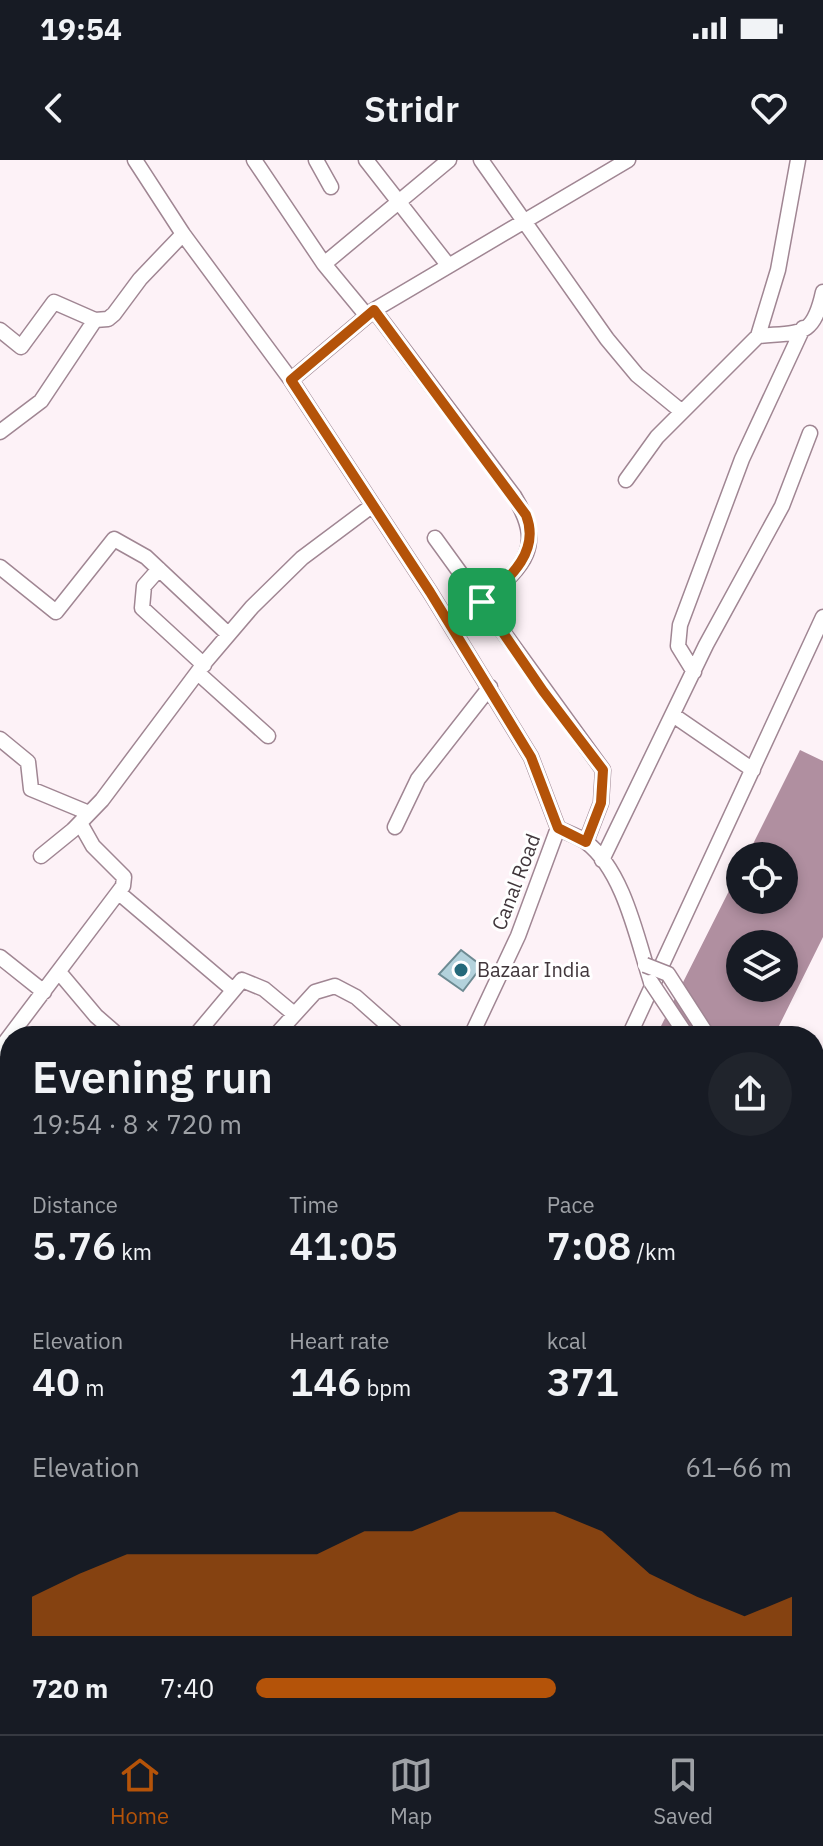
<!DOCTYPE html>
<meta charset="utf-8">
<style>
:root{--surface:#171b24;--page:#20242c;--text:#f1f3f6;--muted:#9ea1a6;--line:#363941;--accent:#b45309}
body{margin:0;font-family:"IBM Plex Sans",sans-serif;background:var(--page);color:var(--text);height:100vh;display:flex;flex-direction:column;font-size:30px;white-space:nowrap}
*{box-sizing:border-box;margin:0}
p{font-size:26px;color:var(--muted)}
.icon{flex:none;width:44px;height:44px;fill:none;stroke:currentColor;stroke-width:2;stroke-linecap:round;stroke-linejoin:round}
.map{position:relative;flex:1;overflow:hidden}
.sheet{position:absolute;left:0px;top:866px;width:824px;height:708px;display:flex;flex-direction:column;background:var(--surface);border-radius:32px 32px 0 0;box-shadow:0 4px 12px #0003}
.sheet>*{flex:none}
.buttons{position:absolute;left:726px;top:682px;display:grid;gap:16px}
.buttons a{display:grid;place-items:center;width:72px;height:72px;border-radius:50%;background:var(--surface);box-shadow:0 4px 12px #0003;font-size:40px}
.pin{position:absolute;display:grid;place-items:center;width:68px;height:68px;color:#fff;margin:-34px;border-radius:16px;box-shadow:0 4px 12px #0006}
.round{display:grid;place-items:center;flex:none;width:84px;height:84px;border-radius:42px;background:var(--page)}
.head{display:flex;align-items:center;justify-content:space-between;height:136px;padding:0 32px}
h1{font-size:44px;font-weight:600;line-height:60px}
.figures{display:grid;grid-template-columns:repeat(3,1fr);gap:12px;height:136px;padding:8px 32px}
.figures div{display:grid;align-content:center}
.figures b{font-size:40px;font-weight:600}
.figures small{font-size:22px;font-weight:400}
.figures p{font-size:22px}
.chart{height:224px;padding:16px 32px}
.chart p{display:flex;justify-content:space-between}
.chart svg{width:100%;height:144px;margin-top:8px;fill:var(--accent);opacity:.7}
ul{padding:0 32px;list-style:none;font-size:26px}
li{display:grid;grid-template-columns:128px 96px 1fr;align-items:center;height:60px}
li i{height:20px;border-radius:10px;background:var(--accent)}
.status{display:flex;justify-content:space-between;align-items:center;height:56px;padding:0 40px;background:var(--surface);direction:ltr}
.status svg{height:22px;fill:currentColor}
header{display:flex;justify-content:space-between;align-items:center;height:104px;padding:0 32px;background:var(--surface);font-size:36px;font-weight:600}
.tabs{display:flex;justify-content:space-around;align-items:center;height:112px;border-top:2px solid var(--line);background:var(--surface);font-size:22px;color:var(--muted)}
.tabs a{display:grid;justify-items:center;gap:4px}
.tabs .selected{color:var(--accent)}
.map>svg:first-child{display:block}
.water{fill:#b08fa0;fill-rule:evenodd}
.building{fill:#b3d2dc;stroke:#6d8b93;stroke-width:2}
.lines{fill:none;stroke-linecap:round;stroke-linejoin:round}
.street-casing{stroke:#a08693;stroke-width:17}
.highway-casing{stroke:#a08693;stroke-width:27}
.street{stroke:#fff;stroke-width:14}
.highway{stroke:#fff;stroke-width:24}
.street-bridge-casing{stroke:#a08693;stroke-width:17;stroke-linecap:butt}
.street-bridge{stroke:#fff;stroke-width:14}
.route-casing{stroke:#fff;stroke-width:16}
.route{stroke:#b45309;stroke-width:10}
.poi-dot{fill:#24697a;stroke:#fff;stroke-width:3}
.labels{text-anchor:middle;stroke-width:6;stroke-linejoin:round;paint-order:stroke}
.street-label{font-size:20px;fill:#40363b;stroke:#fff}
.poi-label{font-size:20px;fill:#40363b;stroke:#fff;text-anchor:start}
</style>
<div class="status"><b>19:54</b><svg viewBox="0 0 49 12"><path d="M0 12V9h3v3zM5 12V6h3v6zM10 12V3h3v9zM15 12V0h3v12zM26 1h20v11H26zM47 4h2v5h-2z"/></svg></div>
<header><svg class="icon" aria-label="back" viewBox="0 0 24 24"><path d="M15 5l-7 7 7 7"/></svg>Stridr<svg class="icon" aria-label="heart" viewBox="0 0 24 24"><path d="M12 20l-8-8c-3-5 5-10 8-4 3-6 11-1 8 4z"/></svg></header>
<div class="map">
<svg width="823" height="1574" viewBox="0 0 823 1574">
<rect width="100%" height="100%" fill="#fdf2f7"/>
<path class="water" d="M800,590l23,11v176l-49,99h-118l84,-167v31h44v-44h-37zM740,784h44v44h-44z
M305,1564h132l-5,10h-132z"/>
<path class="building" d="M461,790l21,16 -19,25 -24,-17z"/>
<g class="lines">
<g class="street-casing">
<path id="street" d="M135,0l48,74 108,146 139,212 101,165 27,71c9,5 20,8 28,14 38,29 51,97 65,140
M254,0l70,104 43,52
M316,0l15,27
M366,0l82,105
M481,0l126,179 30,36 44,36
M324,104l125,-104
M374,150l140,186c32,53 9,70 -32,106
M0,170l21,17 33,-45 41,18
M758,176c43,-4 55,2 65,-44
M291,220l83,-70 254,-150
M0,272l41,-31 54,-81 13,-1 6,-5 26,-35 43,-45
M626,320l31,-43 101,-101 20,-66 20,-110
M435,378l168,232 -2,33 -15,39
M0,407l56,45 58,-73 32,18 82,77
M159,409l-15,17 -2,22 62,57
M694,512l-16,-26 2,-21 62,-166 61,-131
M198,513l70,63
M673,555l80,55
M0,579l28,23 3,27 58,24
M395,667l23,-48 72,-92
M41,696l32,-26 29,-30 104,-139 46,-54 50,-49 71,-53
M602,700l104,-215 76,-139 28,-73
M119,733l113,96
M0,797l44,35
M59,812l37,44 23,20
M195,876l47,-56 22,9 30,25
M275,876l40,-44 20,-6 21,11 44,39
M471,876l47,-100 40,-108
M629,876l194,-419
M0,889l123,-163 1,-9 -31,-31 -13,-23
M0,986l10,7
M814,1049l9,10
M0,1061l10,-11
M814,1155l9,-17
M0,1224l10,-13
M814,1251l9,-8
M0,1356l10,5
M0,1423l10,5
M814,1428l9,-8
M814,1468l9,8
M0,1545l10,8
M22,1564l11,10
M590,1564l11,10
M97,1574l7,-10
M253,1574l6,-10
M439,1574l9,-3 10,3
M570,1574l8,-10"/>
</g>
<g class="highway-casing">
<path id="highway" d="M0,1406l10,5
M290,1564l19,10
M326,1564l19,10"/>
</g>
<use href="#street" class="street"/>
<use href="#highway" class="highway"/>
<g class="street-bridge-casing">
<path id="street-bridge" d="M645,805l23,9 40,62
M651,822l36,54"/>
</g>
<use href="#street-bridge" class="street-bridge"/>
</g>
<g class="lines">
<g class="route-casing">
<path id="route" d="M374,150l152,205c15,38 -18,64 -44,87l61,89 60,79 -2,33 -15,39 -28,-14 -27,-71 -101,-165 -139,-212z"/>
</g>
<use href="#route" class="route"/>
</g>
<circle class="poi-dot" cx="461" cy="810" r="8"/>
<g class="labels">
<g class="street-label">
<text transform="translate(516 722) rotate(-69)" y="7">Canal Road</text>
</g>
<g class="poi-label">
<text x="477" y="817">Bazaar India</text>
</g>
</g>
</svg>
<div class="buttons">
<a><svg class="icon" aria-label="locate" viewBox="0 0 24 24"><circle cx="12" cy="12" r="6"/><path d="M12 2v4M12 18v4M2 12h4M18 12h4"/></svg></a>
<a><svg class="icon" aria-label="layers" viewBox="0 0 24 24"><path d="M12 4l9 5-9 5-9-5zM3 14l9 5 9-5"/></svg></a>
</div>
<div class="pin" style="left:482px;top:442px;background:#1e9e55"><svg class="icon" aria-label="arrive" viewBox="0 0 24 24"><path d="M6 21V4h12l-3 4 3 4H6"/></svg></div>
<section class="sheet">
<div class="head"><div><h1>Evening run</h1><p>19:54 · 8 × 720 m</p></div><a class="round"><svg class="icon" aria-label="share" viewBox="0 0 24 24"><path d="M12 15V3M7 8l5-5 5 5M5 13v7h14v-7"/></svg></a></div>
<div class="figures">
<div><p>Distance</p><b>5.76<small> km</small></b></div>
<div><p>Time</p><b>41:05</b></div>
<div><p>Pace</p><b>7:08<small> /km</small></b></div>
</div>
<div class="figures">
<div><p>Elevation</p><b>40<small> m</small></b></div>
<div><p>Heart rate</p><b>146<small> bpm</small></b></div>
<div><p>kcal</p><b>371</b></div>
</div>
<div class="chart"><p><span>Elevation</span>61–66 m</p>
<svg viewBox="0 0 160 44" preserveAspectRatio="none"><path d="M0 44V32L10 25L20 19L30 19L40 19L50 19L60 19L70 12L80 12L90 6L100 6L110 6L120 12L130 25L140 32L150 38L160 32V44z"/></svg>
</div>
<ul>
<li><b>720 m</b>7:40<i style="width:56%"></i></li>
</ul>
</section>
</div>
<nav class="tabs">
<a class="selected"><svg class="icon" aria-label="home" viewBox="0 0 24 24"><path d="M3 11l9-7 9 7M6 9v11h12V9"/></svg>Home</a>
<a><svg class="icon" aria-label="map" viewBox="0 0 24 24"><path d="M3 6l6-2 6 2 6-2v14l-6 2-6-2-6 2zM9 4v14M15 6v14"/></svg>Map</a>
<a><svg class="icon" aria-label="saved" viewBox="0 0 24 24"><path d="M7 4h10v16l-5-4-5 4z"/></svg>Saved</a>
</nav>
